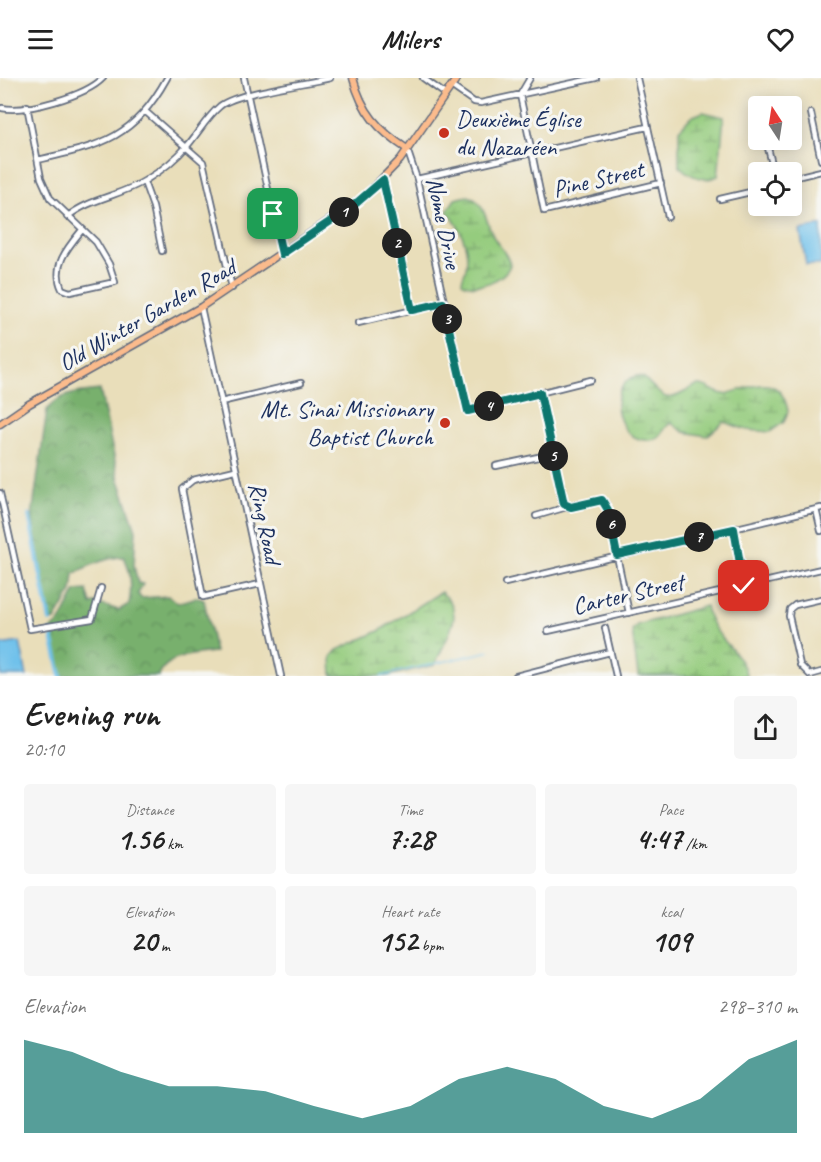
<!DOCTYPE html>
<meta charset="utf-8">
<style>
:root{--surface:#fff;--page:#f6f6f6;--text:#222;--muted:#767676;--accent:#0f766e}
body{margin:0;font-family:Caveat,sans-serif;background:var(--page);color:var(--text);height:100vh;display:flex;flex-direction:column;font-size:22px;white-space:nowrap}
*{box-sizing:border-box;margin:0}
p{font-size:20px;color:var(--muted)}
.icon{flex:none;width:33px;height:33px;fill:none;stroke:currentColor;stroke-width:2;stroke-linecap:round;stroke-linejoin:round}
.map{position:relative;height:598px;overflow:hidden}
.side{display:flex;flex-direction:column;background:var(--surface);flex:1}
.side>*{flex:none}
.needle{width:39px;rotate:348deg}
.controls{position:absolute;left:748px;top:18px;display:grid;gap:12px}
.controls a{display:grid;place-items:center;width:54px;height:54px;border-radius:6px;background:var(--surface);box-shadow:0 3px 15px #0003;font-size:30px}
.pin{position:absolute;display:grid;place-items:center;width:51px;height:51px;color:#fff;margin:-26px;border-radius:12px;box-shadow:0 3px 9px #0006}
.km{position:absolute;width:30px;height:30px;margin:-15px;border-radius:50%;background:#222;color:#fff;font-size:16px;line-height:30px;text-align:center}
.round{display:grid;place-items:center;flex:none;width:63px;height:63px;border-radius:6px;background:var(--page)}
.overview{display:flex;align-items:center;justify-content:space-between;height:102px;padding:0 24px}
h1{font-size:33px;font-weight:800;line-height:45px}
.figures{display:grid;grid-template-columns:repeat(3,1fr);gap:9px;height:102px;padding:6px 24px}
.figures div{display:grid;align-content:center;border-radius:6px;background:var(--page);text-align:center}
.figures b{font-size:30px;font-weight:800}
.figures small{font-size:16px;font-weight:400}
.figures p{font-size:16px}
.chart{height:168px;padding:12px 24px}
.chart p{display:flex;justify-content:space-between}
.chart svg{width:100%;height:108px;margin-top:6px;fill:var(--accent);opacity:.7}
header{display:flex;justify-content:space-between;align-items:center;height:78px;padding:0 24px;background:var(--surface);font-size:27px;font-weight:800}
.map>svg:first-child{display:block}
.forest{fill:url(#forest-crowns);stroke:#4a7066;stroke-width:1.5}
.wetland{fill:url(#wetland-marsh);stroke:#587e6e;stroke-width:1.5}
.water{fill:#6fc1eb;stroke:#4578a4;stroke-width:1.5}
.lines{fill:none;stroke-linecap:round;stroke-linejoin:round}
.stream{stroke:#6fc1eb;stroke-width:1.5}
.canal{stroke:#6fc1eb;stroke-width:4}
.minor-casing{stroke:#636c7e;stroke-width:8}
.major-casing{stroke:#636c7e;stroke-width:9}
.minor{stroke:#fff;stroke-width:4.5}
.major{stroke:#fbbb8c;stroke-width:6}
.route-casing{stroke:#fff;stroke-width:12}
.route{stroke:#0f766e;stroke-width:8}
.poi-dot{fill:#c8321e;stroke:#f6f6f2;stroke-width:2}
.labels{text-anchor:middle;stroke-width:6;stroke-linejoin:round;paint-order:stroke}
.poi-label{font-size:24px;fill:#1b2f5e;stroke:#f6f6f2;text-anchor:start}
.street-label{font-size:24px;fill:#1b2f5e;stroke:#f6f6f2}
</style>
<header><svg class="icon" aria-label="menu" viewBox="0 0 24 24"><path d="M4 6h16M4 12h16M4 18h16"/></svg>Milers<svg class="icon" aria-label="heart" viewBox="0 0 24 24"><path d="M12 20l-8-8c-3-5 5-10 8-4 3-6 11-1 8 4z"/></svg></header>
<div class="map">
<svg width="821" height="598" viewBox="0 0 821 598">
<defs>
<pattern id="forest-crowns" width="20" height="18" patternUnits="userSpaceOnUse" patternTransform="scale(1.5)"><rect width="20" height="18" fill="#78b06d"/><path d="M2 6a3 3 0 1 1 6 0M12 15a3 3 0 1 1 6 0" fill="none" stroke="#62905d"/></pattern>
<pattern id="wetland-marsh" width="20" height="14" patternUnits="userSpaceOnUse" patternTransform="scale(1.5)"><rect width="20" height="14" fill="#95cc7e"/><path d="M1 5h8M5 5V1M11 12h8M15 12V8" fill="none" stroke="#79a66a"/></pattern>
</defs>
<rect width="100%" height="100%" fill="#f6f6f2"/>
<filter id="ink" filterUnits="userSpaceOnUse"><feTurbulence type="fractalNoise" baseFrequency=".0167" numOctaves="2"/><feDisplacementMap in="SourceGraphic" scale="12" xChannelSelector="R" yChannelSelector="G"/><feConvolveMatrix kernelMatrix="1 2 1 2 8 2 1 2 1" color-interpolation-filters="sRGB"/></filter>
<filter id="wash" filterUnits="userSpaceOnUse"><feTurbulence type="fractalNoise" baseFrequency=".008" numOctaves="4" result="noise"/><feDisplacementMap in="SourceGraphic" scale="24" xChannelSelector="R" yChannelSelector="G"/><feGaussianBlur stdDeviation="1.35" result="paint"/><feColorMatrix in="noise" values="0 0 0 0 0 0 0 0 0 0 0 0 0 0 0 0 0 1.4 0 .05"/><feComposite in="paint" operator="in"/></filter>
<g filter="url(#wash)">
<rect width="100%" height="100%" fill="#e9deba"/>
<path class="forest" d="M100,312l19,90 17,50 -2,36 4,17 5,1 -5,10 3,4 27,-2 10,7 19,-6 7,3 11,52c-19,2 -50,4 -56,24h-98l-10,-47 9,-7 16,-31 11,-1 4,14 4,-1 24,7 10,-6c3,-16 2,-33 -5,-47 -17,0 -36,9 -50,17l-2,17 -17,29 -5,1 -16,-90 -2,-15 15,-106c11,-17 34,-18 53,-20z"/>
<path class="wetland" d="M703,34l21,5 -6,59c-14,7 -28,0 -39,-10v-36l12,-13z
M468,118c17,5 18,26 25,40 5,10 15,17 17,29 -5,15 -35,27 -48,17 0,-6 3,-8 4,-14 4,-20 -6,-42 -19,-57l8,-12z
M636,298l7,1c17,15 19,29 43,14 4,-3 8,-6 13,-6 10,0 17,10 27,9 26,-7 54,-23 62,17l-4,11 -14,10 -23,-2 -23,-8 -17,14 -23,-4 -13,-9c-8,4 -9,16 -21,17 -33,4 -47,-53 -14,-64z
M441,514c28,21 3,47 -6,73l-49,11h-54l-1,-19 6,-7 42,-19z
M706,528c6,33 34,42 41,70h-109l-6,-46 5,-5z"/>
<path class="water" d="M821,147v40h-15l-6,-35z
M20,564l7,34h-26l-1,-31z"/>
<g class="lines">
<path class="stream" d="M381,598l109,-25"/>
<path class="canal" d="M29,437l21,106
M51,554l10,44"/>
</g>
</g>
<g filter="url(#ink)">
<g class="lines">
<g class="minor-casing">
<path id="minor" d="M244,0l38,176
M423,0l22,16
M530,0l-10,17 24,116 117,-28
M637,0l31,139
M451,8l23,16 7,1 115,-25
M758,24l1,4
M27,28l14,72 9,20 46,44 13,22 6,18 -45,10 -8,-3c-11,-23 6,-42 20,-59
M2,30c23,5 84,-12 101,-30
M146,34l57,50 29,126
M811,35l10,47
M766,62l8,32
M407,71l10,30 51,232 123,-31
M38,82c64,-15 95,-21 129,-82
M792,100l29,-7
M417,101l230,-52
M383,102l29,130
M144,104l9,25 9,44
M720,121l39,-9
M67,139c23,-19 54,-21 79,-37 15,-9 30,-21 42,-35 11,-13 19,-28 32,-39 18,-14 85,-22 110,-28
M201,229l80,369
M358,245l85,-20
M540,315l22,106 5,8 35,-7 4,4 23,109
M221,324l80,-19
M496,388l56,-12
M235,392l-42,10 -11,9 21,108 57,-13
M0,415l30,136 62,-10 9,-31
M816,431l5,22
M536,438l31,-9
M734,451l10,57
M505,505l316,-75
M821,521l-26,6 -5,4 -1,7 11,49 10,10 11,-3
M605,550l11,48
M548,553l273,-62
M516,598l94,-24"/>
</g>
<g class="major-casing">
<path id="major" d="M353,0c9,34 25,52 54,71
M0,346l29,-20 172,-97 163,-110 36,-37 57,-82"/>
</g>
<use href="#minor" class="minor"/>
<use href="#major" class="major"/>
</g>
</g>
<g class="lines" filter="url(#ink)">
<g class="route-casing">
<path id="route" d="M273,136l9,40 71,-48 30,-26 29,130 31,-7 25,108 72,-18 24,111 7,3 31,-7 6,10 9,45 117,-26 10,57"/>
</g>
<use href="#route" class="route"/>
</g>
<g class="poi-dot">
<circle cx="444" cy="55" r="6"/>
<circle cx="445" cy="345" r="6"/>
</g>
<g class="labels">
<g class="poi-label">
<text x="456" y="49">Deuxième Église<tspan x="456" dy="28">du Nazaréen</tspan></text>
<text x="433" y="339" text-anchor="end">Mt. Sinai Missionary<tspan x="433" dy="28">Baptist Church</tspan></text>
</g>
<g class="street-label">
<text transform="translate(598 101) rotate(-13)" y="8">Pine Street</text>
<text transform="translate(444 145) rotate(78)" y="8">Nome Drive</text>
<text transform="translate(147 237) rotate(-30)" y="8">Old Winter Garden Road</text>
<text transform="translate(265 445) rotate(78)" y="8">Ring Road</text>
<text transform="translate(628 516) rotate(-13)" y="8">Carter Street</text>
</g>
</g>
</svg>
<div class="controls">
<a><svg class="needle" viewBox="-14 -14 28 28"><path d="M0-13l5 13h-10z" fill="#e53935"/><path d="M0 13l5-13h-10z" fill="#767676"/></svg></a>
<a><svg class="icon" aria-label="locate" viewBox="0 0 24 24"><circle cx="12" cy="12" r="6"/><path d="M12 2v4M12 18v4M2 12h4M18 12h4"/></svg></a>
</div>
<div class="pin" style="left:273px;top:136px;background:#1e9e55"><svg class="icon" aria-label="arrive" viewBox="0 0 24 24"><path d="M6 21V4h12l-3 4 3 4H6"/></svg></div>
<div class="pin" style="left:744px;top:508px;background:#d93025"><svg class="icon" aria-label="check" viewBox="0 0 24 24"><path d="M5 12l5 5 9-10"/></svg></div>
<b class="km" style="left:344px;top:134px">1</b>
<b class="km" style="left:397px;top:165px">2</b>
<b class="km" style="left:447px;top:241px">3</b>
<b class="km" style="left:489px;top:328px">4</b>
<b class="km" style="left:553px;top:378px">5</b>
<b class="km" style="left:611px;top:446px">6</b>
<b class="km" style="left:699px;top:459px">7</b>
</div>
<section class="side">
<div class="overview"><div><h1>Evening run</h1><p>20:10</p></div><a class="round"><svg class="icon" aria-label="share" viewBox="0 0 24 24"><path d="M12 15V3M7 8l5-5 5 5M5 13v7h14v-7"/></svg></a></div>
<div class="figures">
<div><p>Distance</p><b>1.56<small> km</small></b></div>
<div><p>Time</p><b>7:28</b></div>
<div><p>Pace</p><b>4:47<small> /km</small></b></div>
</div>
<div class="figures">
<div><p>Elevation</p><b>20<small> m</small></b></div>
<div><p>Heart rate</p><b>152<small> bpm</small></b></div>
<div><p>kcal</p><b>109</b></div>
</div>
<div class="chart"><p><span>Elevation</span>298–310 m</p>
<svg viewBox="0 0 160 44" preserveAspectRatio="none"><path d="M0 44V6L10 11L20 19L30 25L40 25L50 27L60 33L70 38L80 33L90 22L100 17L110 22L120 33L130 38L140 30L150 14L160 6V44z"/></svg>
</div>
</section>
